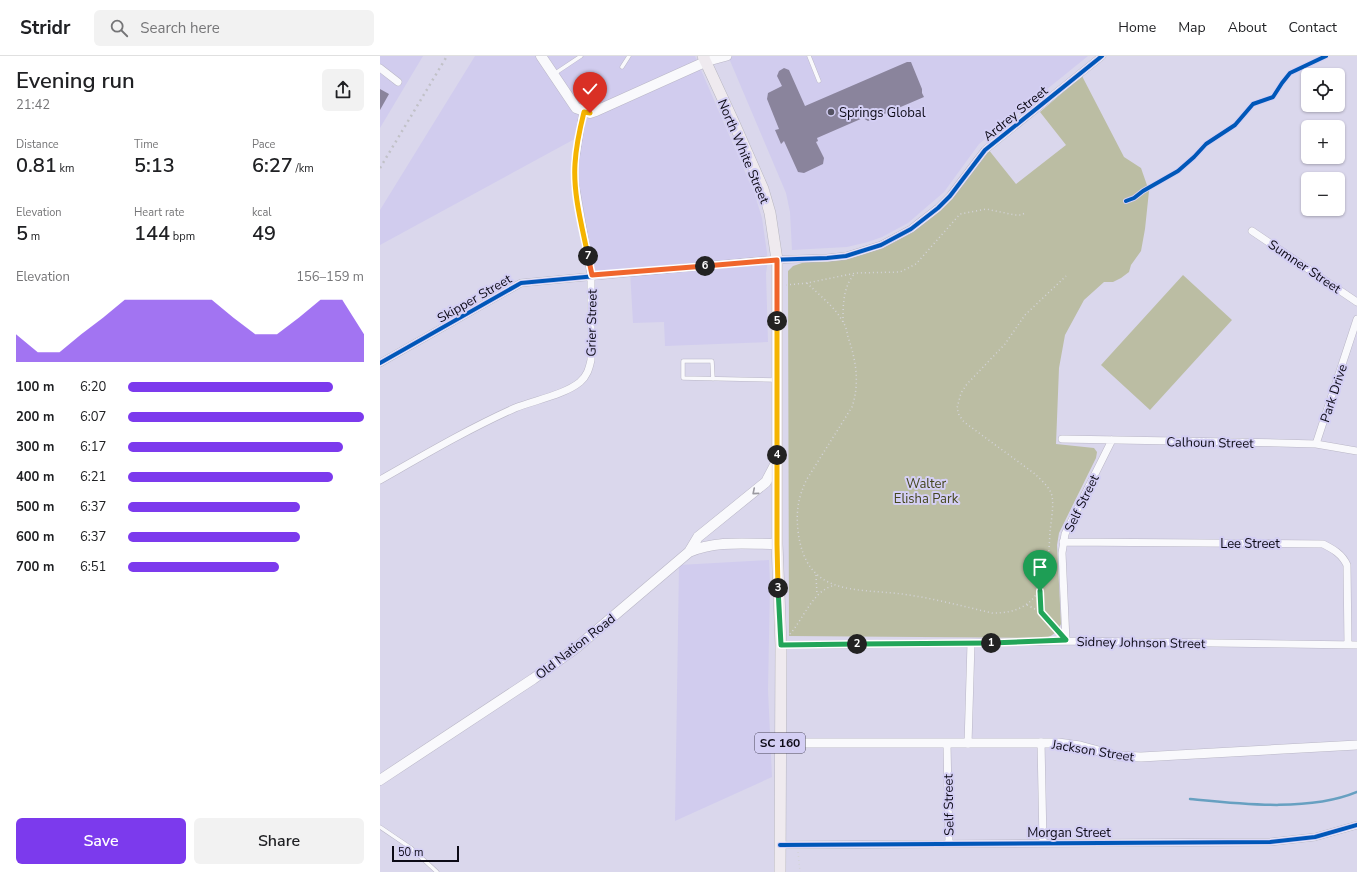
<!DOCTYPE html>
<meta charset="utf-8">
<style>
:root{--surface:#fff;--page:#f2f2f2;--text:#202124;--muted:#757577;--line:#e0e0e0;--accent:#7c3aed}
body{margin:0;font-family:"Nunito Sans",sans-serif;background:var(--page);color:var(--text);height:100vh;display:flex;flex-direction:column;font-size:15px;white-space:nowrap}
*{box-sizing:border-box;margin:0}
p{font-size:13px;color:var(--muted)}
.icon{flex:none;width:22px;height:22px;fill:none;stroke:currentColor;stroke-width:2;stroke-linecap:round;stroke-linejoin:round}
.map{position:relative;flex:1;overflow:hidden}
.panel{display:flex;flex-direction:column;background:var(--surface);width:380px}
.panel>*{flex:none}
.controls{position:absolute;left:921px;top:12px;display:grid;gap:8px}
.controls a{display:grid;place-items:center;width:44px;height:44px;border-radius:6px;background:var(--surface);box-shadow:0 1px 3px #0004;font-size:20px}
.scale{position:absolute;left:12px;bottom:10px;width:67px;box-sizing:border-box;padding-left:4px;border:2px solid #0c0a16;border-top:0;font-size:11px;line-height:14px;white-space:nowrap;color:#0c0a16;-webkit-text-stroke:3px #d4cff4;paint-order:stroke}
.pin{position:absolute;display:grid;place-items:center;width:34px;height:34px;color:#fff;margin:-41px -17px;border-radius:50% 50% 50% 0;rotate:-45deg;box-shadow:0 0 4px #0007}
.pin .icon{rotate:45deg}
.km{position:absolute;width:20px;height:20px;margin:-10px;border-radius:50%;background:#222;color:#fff;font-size:11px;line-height:20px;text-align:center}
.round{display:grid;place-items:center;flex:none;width:42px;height:42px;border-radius:6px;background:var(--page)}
.summary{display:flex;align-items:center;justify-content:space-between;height:68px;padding:0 16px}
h1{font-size:22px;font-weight:600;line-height:30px}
.figures{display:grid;grid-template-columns:repeat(3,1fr);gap:6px;height:68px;padding:4px 16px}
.figures div{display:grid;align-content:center}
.figures b{font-size:20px;font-weight:600}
.figures small{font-size:11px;font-weight:400}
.figures p{font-size:11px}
.chart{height:112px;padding:8px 16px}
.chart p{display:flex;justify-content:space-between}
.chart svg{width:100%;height:72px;margin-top:4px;fill:var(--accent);opacity:.7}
.button{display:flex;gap:8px;margin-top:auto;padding:8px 16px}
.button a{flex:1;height:46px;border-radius:6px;background:var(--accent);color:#fff;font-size:16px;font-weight:600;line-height:46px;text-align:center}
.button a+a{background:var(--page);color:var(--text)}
ul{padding:0 16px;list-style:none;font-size:13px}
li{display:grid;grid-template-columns:64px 48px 1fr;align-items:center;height:30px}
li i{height:10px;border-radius:5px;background:var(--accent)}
header{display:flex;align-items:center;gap:24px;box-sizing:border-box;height:56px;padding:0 20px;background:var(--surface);border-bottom:1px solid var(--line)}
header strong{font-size:19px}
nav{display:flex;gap:22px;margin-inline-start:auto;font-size:14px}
.search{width:280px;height:36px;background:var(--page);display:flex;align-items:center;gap:10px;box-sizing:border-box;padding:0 14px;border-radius:6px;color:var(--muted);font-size:15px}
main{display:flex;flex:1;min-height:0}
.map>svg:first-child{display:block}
.built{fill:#d1ccee}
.green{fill:#bbbda3}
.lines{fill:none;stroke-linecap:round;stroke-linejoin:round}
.stream{stroke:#67a0c1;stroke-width:2.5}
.building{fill:#8a849c}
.service-casing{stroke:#b9b6c6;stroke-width:4.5}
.minor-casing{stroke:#b9b6c6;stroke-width:8}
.tertiary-casing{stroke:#b9b6c6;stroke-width:10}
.secondary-casing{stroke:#b9b6c6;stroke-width:11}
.primary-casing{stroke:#b8b7c0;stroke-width:12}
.path{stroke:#d4d4d9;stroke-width:1.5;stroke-dasharray:1 3;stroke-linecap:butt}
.service{stroke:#f9f9fc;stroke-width:3.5}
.minor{stroke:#f9f9fc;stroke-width:7}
.tertiary{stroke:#f9f9fc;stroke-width:9}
.secondary{stroke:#f9f9fc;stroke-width:10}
.primary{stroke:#efeaef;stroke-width:11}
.rail{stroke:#c1c1c7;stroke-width:2.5;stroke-dasharray:2 4;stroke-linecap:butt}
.cycleway-casing{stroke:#d4cff4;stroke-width:6}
.cycleway{stroke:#0057b8;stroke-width:4}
.oneway{stroke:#9a99a0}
.split-1-casing{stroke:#fff;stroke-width:8}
.split-2-casing{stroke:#fff;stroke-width:8}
.split-3-casing{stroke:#fff;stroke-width:8}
.split-4-casing{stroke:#fff;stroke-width:8}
.split-5-casing{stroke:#fff;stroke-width:8}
.split-6-casing{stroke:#fff;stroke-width:8}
.split-7-casing{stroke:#fff;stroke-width:8}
.split-8-casing{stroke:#fff;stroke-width:8}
.split-1{stroke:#22a559;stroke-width:5}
.split-2{stroke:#22a559;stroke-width:5}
.split-3{stroke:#22a559;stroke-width:5}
.split-4{stroke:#f5b400;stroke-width:5}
.split-5{stroke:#f5b400;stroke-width:5}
.split-6{stroke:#f0652b;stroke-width:5}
.split-7{stroke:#f0652b;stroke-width:5}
.split-8{stroke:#f5b400;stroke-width:5}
.poi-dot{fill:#545261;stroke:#d4cff4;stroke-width:1.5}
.labels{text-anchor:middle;stroke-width:4;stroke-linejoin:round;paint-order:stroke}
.shield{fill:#d4cff4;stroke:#484559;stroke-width:1}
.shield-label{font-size:12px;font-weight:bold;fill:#0c0a16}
.poi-label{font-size:13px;fill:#0c0a16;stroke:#d4cff4;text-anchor:start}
.street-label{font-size:13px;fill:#0c0a16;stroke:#d4cff4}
.park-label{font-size:13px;fill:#44461d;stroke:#d4cff4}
</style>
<header>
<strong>Stridr</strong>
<div class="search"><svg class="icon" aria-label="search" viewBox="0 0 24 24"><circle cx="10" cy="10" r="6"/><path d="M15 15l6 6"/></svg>Search here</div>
<nav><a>Home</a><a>Map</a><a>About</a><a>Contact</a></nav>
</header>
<main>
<section class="panel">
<div class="summary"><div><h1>Evening run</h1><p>21:42</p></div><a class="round"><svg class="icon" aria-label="share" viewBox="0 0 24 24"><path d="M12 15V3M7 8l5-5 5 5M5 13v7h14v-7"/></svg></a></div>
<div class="figures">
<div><p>Distance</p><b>0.81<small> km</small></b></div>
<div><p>Time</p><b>5:13</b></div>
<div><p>Pace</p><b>6:27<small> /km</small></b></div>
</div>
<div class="figures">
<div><p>Elevation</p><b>5<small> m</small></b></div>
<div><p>Heart rate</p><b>144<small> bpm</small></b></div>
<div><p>kcal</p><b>49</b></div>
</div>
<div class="chart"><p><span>Elevation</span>156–159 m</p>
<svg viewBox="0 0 160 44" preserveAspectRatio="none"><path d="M0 44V27L10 38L20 38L30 27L40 17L50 6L60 6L70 6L80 6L90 6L100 17L110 27L120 27L130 17L140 6L150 6L160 27V44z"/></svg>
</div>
<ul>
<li><b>100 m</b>6:20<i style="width:87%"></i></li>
<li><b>200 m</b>6:07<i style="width:100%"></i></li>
<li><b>300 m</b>6:17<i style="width:91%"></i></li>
<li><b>400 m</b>6:21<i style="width:87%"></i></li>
<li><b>500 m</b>6:37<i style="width:73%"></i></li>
<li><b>600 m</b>6:37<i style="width:73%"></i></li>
<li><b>700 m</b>6:51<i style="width:64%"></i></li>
</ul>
<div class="button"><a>Save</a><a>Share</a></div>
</section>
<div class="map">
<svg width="977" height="816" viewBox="0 0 977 816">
<rect width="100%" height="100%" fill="#dad7ec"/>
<path class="built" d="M0,0h43l-43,72z
M95,0h220l60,139 7,23 6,42 -2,13 2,69 -103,4 -1,-24 -31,1 -3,-52 -37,2 -13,-72 -3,-37 5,-29 -202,110v-35z
M348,0h360l-109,88 -35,48 -36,31 -26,14 -14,5 -21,5 -55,3 -2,-38 -4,-19z
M389,504l1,24 -2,106 4,87 -97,44 4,-256z"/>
<path class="green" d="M702,20l42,81 17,11 8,23 -4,38 -4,22 -10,14 -2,7 -8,6 -8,4h-9l-20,18 -19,35 -6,33 -3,76 38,4 3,4 -1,6 -37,75 -2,12 4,79c-4,8 -7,11 -15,14l-257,-2 -1,-365 5,-5 18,-6 56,-8 74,-44 47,-59 28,35 50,-39 -26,-33z
M803,219l49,45 -82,90 -49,-45z"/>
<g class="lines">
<path class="stream" d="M810,743c51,5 119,13 167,-7"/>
</g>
<path class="building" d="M527,6h4l11,27v4l2,4 -56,24 -5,-3 -46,20 1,3 -2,1 8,16 -1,6 -19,9 -6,-1 -14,-31 -3,3 -6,-14 4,-1 -12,-30 1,-6 14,-7 -5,-10 2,-5 5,-3 5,2 16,36z
M0,33l9,5 -9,16z"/>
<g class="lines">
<g class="service-casing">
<path id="service" d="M429,0l10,25
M242,11l7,-11
M174,18l27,-18
M333,323l-1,-18h-29v17l93,2
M0,771l31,21 26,24"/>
</g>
<g class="minor-casing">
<path id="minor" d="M0,12l18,14
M872,175l105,71
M0,307l141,-80 247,-23 59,-2 19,-2 35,-11 30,-16 27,-21 12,-12 35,-46 117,-94
M682,383l217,4 37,1 41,7
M936,388l41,-125
M0,424c44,-25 88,-51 135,-72 20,-8 49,-13 65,-26 7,-6 9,-13 11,-22v-85l-16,-92v-20l8,-52
M683,486l260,2c10,5 19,10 24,21l1,80
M686,585l-4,-88 3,-19 47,-94
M401,589l190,-2 95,-2 291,4
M661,686l2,100
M567,688l2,99
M588,688l3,-101
M400,789l490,-3 45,-5 42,-12"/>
</g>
<g class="tertiary-casing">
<path id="tertiary" d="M325,6l22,-6
M400,687h278l22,3 37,10 24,1 216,-12"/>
</g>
<g class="secondary-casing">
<path id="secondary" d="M161,0l35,52 14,5 6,-2 109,-49
M309,496l9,-15 68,-55 11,-21
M0,724l153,-101 43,-31 113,-96c27,-12 58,-8 88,-8"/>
</g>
<g class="primary-casing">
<path id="primary" d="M323,0l31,67 29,66 7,24 7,47v284l4,101 -1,227"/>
</g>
<path class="path" d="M427,227c12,12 28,24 36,39 3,4 4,10 5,15 8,23 12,46 4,70l-45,72c-9,18 -11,32 -9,52 8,65 54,57 104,63 30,4 60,12 90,19 52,1 56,-39 58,-81 1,-11 4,-25 2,-36 -2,-9 -11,-16 -17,-22l-71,-52 -5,-7 -2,-7 4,-15 6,-9 38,-40 20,-29 41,-39
M406,229l21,-2 49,-10 44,-1 16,-8 44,-50 26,-5 29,6h6l4,-2
M463,266c0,-18 0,-35 12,-49
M436,519l1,20
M659,535l2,21 16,19
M647,549l14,7
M410,578c14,-16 23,-44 45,-49
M418,796l2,20"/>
<use href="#service" class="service"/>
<use href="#minor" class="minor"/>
<use href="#tertiary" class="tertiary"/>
<use href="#secondary" class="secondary"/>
<use href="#primary" class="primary"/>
<path class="rail" d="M0,112l67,-112"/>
<g class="cycleway-casing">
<path id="cycleway" d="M746,145l8,-3 9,-7 35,-20 16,-14 12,-13 29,-19 18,-21 20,-7 9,-14 8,-10 36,-17
M0,307l141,-80 247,-23 59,-2 19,-2 35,-11 30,-16 27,-21 12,-12 35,-46 117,-94
M400,789l490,-3 45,-5 42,-12"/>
</g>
<use href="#cycleway" class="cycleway"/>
</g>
<defs><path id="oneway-chevron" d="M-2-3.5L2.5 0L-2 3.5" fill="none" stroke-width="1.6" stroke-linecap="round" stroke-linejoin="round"/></defs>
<use class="oneway" href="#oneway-chevron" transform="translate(375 436) rotate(140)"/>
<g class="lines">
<g class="split-1-casing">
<path id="split-1" d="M611,587l75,-3 -25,-28 -1,-21"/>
</g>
<g class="split-2-casing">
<path id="split-2" d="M477,588l134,-1"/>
</g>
<g class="split-3-casing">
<path id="split-3" d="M398,532l3,57 76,-1"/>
</g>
<g class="split-4-casing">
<path id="split-4" d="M397,399v89l1,44"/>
</g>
<g class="split-5-casing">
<path id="split-5" d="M397,265v134"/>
</g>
<g class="split-6-casing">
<path id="split-6" d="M325,210l72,-6v61"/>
</g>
<g class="split-7-casing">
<path id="split-7" d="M208,200l4,19 113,-9"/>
</g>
<g class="split-8-casing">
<path id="split-8" d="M208,200c-6,-30 -15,-62 -13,-92 1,-18 5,-36 9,-52l6,1"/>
</g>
<use href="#split-1" class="split-1"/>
<use href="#split-2" class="split-2"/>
<use href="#split-3" class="split-3"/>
<use href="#split-4" class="split-4"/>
<use href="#split-5" class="split-5"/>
<use href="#split-6" class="split-6"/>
<use href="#split-7" class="split-7"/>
<use href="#split-8" class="split-8"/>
</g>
<circle class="poi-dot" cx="451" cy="56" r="4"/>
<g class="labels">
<rect class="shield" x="375" y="677" width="50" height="20" rx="3"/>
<g class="shield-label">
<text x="400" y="691">SC 160</text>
</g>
<g class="poi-label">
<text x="459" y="61">Springs Global</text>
</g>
<g class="street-label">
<text transform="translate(635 57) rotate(-39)" y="5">Ardrey Street</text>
<text transform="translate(364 95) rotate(67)" y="5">North White Street</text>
<text transform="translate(925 210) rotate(34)" y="5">Sumner Street</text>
<text transform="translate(94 242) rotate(-30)" y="5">Skipper Street</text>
<text transform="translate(211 267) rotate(-89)" y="5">Grier Street</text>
<text transform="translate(953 337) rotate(-72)" y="5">Park Drive</text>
<text transform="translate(830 386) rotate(1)" y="5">Calhoun Street</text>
<text transform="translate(701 447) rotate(-64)" y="5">Self Street</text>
<text x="870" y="492">Lee Street</text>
<text transform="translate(761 586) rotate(1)" y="5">Sidney Johnson Street</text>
<text transform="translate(195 590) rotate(-38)" y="5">Old Nation Road</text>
<text transform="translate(713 694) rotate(9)" y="5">Jackson Street</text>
<text transform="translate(568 749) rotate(-91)" y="5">Self Street</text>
<text x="689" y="781">Morgan Street</text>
</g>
<g class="park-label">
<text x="546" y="432">Walter<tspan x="546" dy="15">Elisha Park</tspan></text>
</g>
</g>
</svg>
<div class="controls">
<a><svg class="icon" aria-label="locate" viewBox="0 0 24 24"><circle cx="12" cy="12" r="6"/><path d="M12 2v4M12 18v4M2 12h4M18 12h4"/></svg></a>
<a>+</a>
<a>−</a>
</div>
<div class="scale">50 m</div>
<div class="pin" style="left:660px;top:535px;background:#1e9e55"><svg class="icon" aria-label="arrive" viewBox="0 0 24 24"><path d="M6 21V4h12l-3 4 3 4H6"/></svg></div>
<div class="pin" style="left:210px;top:57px;background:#d93025"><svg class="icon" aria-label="check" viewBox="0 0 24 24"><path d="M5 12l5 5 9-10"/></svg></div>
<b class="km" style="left:611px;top:587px">1</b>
<b class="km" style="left:477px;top:588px">2</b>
<b class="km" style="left:398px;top:532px">3</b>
<b class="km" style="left:397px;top:399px">4</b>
<b class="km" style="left:397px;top:265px">5</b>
<b class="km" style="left:325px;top:210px">6</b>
<b class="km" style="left:208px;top:200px">7</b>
</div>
</main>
